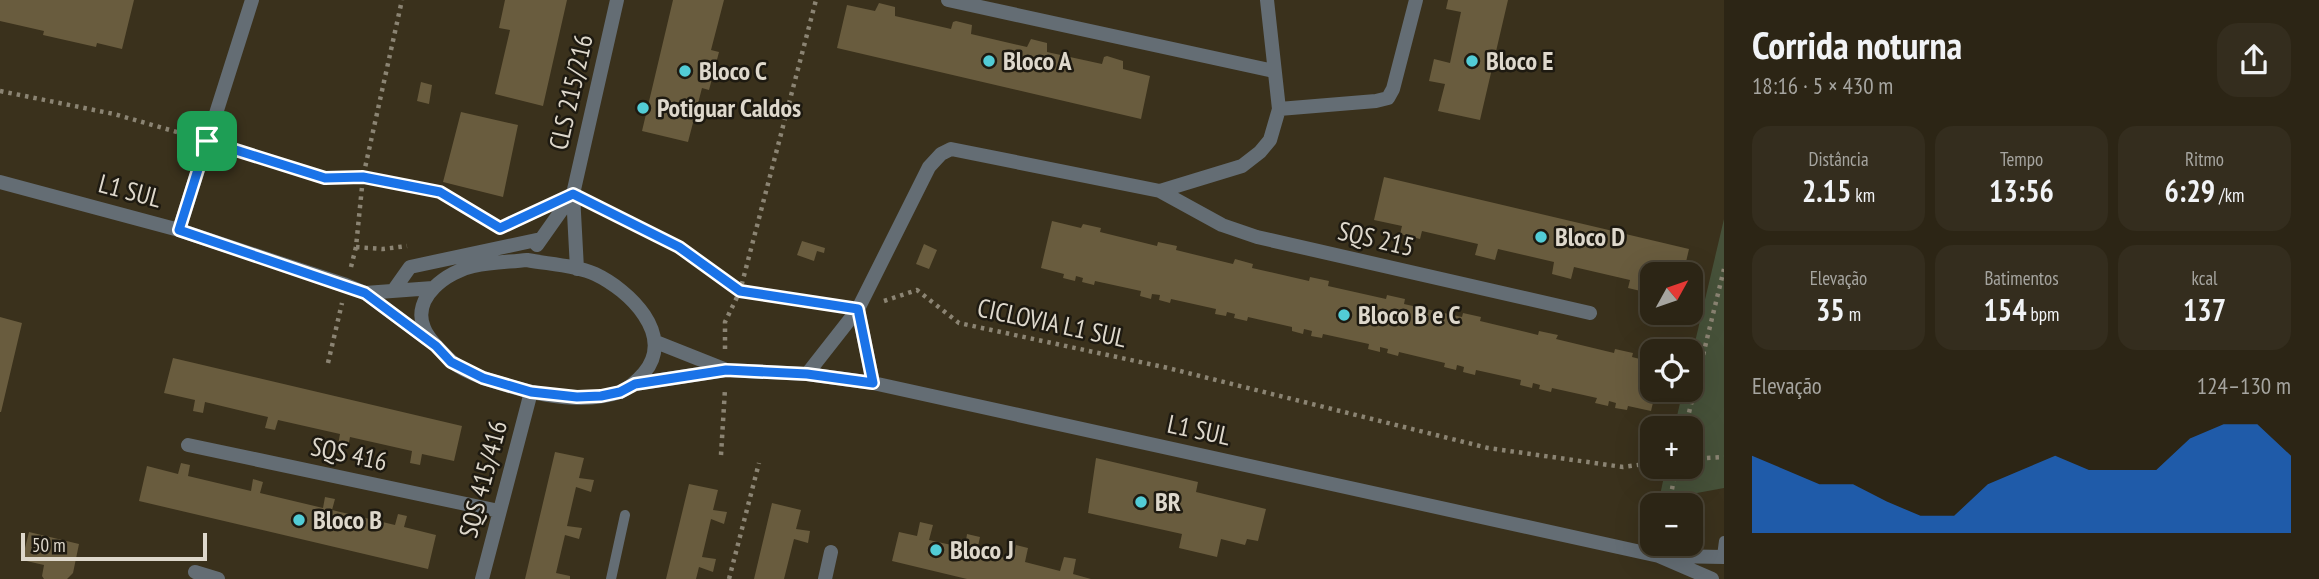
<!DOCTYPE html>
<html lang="pt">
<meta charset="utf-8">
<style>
:root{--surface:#2c2515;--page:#342d1e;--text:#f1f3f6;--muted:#a6a5a0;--line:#484234;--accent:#1a73e8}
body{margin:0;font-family:"PT Sans Narrow",sans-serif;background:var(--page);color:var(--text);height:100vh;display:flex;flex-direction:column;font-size:26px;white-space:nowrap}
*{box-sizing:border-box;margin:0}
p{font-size:23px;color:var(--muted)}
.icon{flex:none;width:38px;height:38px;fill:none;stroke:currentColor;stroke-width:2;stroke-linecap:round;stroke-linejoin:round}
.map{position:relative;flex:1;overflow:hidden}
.panel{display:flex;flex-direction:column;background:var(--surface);width:595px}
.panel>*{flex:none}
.needle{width:46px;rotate:50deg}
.controls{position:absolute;left:1640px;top:262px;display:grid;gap:14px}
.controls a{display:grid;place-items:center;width:63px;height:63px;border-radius:14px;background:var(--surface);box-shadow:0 7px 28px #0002,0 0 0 2px var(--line);font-size:35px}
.scale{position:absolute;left:21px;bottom:18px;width:186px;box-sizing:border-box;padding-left:7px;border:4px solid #ded8cc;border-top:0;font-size:19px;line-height:24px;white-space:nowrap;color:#ded8cc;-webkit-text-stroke:5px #1e1a11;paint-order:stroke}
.pin{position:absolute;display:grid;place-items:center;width:60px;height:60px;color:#fff;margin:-30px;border-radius:14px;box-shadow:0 4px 10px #0006}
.round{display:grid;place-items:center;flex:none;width:74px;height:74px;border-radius:21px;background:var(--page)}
.headline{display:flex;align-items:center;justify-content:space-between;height:119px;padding:0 28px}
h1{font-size:38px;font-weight:700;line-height:52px}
.figures{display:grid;grid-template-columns:repeat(3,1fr);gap:10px;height:119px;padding:7px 28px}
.figures div{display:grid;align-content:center;border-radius:18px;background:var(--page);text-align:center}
.figures b{font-size:30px;font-weight:700}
.figures small{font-size:19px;font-weight:400}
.figures p{font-size:19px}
.chart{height:196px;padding:14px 28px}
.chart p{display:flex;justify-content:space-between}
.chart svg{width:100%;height:126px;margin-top:7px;fill:var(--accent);opacity:.7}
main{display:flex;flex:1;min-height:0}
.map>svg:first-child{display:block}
.green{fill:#465139}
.building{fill:#695c3e}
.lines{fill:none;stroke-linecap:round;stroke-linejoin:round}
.path{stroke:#8b8473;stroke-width:4.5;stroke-dasharray:3.5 5;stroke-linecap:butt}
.service{stroke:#646d74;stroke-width:10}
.minor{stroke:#646d74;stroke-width:14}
.tertiary{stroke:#646d74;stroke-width:14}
.route-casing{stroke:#fff;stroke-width:14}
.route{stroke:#1a73e8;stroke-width:9}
.poi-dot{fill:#52ccd6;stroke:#1e1a11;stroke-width:2.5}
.labels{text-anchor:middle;stroke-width:5;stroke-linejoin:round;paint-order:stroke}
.poi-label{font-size:26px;font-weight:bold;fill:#ded8cc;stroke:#1e1a11;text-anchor:start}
.street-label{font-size:26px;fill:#ded8cc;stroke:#1e1a11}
</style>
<main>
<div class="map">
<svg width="1724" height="579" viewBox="0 0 1724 579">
<rect width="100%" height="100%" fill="#3a311c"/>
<path class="green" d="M1724,219v269l-65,12 7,-33h24v-38h-16l9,-39h7l1,-31z"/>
<path class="building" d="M0,0h134l-12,49 -25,-6 -1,4 -53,-12 1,-4 -44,-10z
M505,0h62l-24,106 -48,-12 15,-64 -11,-2z
M673,0h51l-13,50 8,2 -10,38 -7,-2 -14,54 -46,-11z
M1448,0h60l-28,120 -42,-9 7,-27 -16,-3 5,-22 16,4 11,-51 -15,-3z
M879,3l16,4v9l56,13 2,-7 3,-1 16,4 -1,9 56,13 4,-8 16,4v9l55,12 2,-7 3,-1 16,5v8l27,7 -9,43 -304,-71 10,-43 28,6z
M421,82l11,3 -3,19 -12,-3z
M461,112l57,13 -15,72 -60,-15z
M1384,177l305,72 -6,26h-31v10l-3,8 -21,-5 2,-8 -56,-13 -3,12 -19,-5 2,-12 -56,-13 -3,11 -20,-5 3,-11 -56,-13 -2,8 -20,-5 2,-8 -28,-6z
M1052,221l29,7 2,-4 18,4 -1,4 57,14 1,-4 19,4 -1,4 57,14 2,-5 18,5 -1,4 57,13 1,-4 19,4 -1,5 58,13 1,-4 18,4 -1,5 58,13 1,-4 18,4 -1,4 58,14 1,-4 19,4 -2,4 58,14 1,-4 18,4 -1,4 20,5v28h4l-5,21 -23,-5 -1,4 -12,-2 1,-5 -7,-2 -1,5 -13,-3 2,-5 -45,-10 -1,4 -12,-3 1,-4 -7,-2 -1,5 -12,-3 1,-5 -45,-10 -1,5 -12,-3 1,-5 -7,-2 -1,5 -12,-3 1,-4 -46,-11 -1,4 -11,-3 1,-4 -8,-2v5l-12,-3 1,-5 -46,-10 -1,4 -11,-2 1,-5 -8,-2 -1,5 -11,-3v-4l-44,-10 -1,4 -13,-3 1,-4 -8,-2 -1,4 -11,-2 1,-5 -45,-10 -1,4 -11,-3 1,-5 -8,-1 -1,5 -11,-3 1,-5 -46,-10 -1,4 -12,-3 1,-4 -7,-2 -1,5 -12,-3 1,-4 -23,-6z
M802,241l23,7 -1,5 -7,-2 -3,10 -17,-6z
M924,244l13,6 -8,19 -13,-5z
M0,317l22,6 -21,89h-1z
M173,358l289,68 -8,35 -32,-7 -2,11 -10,-2 2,-12 -62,-14 -2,11 -10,-3 2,-11 -62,-14 -3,10 -10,-2 3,-11 -63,-15 -2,11 -10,-2 2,-11 -31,-7z
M555,452l29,6 -5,20 15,2 -3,12 -15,-5 -9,39 15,2 -3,11 -14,-4 -9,38 14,3v3h-45z
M1096,458l102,24 -2,10 70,17 -8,32 -11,-2 -2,6 -24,-6 -4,18 -38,-9 3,-14 -94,-21z
M181,463l9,2 -2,11 63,15 2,-12 10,3 -3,11 63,15 2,-11 10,2 -3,11 63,15 3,-11 9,2 -3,11 32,8 -8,34 -289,-68 8,-35 31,8z
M689,484l29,6 -5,20 14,2 -3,12 -13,-5 -9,38 14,2 -3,13 -14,-5 -3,12h-30z
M772,503l29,7 -5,19 14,2 -2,12 -14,-4 -10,40h-30z
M920,522l13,3 -4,15 36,8 2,-14 13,3 -3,14 36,9 3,-15 12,3 -3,14 35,9 4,-14 12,2 -3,15 18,5h-124l-75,-18 7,-29 18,4z
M29,532l50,12 -6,29 -6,6h-23l-2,-3 2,-11 -22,-5z"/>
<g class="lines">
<path class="path" d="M0,91l114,23 77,22
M223,145l102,33 38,-1 77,15 60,36 37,-17
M592,204l87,43 61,44 98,15
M356,247l27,2 24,-3
M351,267l5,-20 7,-70 39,-177
M884,301l33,-11 42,33 209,45 320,80 135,19 29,-4
M725,349v-27l15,-31 76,-291
M328,363l14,-60
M1685,429l39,-160
M721,455l4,-66
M1690,459l34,-2
M1669,506l7,-39
M729,579l30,-116"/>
<path class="service" d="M1722,556l2,-15
M611,579l14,-64"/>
<path class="minor" d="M948,0l326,71
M1279,109l97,-8 12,-3 5,-9 23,-89
M1160,191l62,34 35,12 333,76
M179,230l73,-230
M858,309l15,74
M807,374l51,-65 71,-142 12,-13 10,-5 209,42 82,-25 18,-14 10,-12 9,-31 -12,-109
M188,445l311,66
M195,572l23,7
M482,579l49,-187
M825,579l6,-27"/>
<path class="tertiary" d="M0,182l179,48 167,55 19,8 62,46
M537,245l36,-51
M527,260c21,4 48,5 68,14 34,16 81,61 49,99 -7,8 -14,15 -24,19 -34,12 -77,4 -111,-6 -20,-6 -47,-13 -62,-29 -8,-8 -19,-18 -23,-29 -13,-31 24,-57 50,-62 17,-4 36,-4 53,-6z
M577,269l-4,-75 44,-194
M393,291l17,-24 131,-28
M365,293l68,-5
M656,342l68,27
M635,384l91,-14 81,4 66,9 786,173 53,23
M1668,556l56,1"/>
</g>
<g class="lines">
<g class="route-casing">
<path id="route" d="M207,141l118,37 38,-1 77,15 60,36 73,-34 106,53 61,44 118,18 15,74 -66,-9 -81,-4 -91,14 -15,8 -19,4 -24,1 -46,-5 -48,-14 -32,-16 -15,-16 -71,-53 -186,-63z"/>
</g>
<use href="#route" class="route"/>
</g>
<g class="poi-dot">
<circle cx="989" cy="61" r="7"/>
<circle cx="1472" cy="61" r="7"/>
<circle cx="685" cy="71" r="7"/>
<circle cx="643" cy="108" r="7"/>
<circle cx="1541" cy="237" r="7"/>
<circle cx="1344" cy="315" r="7"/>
<circle cx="1141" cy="502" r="7"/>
<circle cx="299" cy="520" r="7"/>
<circle cx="936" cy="550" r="7"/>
</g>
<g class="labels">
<g class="poi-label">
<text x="1003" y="70">Bloco A</text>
<text x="1486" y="70">Bloco E</text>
<text x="699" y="80">Bloco C</text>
<text x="657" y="117">Potiguar Caldos</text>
<text x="1555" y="246">Bloco D</text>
<text x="1358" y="324">Bloco B e C</text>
<text x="1155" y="511">BR</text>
<text x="313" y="529">Bloco B</text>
<text x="950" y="559">Bloco J</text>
</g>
<g class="street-label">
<text transform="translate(571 92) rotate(-77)" y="9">CLS 215/216</text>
<text transform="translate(130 191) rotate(15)" y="9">L1 SUL</text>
<text transform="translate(1376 239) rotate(13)" y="9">SQS 215</text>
<text transform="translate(1052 323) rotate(12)" y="9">CICLOVIA L1 SUL</text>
<text transform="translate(1199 430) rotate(12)" y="9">L1 SUL</text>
<text transform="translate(349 454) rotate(12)" y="9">SQS 416</text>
<text transform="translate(483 479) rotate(-75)" y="9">SQS 415/416</text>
</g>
</g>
</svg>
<div class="controls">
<a><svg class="needle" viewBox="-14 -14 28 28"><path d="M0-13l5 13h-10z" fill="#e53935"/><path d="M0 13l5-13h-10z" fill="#a6a5a0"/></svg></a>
<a><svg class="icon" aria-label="locate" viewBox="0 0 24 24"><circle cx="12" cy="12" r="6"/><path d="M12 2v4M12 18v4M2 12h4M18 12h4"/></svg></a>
<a>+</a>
<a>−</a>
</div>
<div class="scale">50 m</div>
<div class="pin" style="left:207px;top:141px;background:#1e9e55"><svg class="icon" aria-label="arrive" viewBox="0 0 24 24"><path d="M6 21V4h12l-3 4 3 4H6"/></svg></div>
</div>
<section class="panel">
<div class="headline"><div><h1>Corrida noturna</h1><p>18:16 · 5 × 430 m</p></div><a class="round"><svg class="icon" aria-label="share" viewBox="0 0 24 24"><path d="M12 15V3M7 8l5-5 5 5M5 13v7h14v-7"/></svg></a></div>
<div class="figures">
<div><p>Distância</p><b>2.15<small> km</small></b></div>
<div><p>Tempo</p><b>13:56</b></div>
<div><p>Ritmo</p><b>6:29<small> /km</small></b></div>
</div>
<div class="figures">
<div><p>Elevação</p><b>35<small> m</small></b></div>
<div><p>Batimentos</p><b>154<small> bpm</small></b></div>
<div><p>kcal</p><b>137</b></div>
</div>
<div class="chart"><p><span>Elevação</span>124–130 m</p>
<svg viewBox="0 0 160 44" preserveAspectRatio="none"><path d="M0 44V17L10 22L20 27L30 27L40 33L50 38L60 38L70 27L80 22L90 17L100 22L110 22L120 22L130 11L140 6L150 6L160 17V44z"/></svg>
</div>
</section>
</main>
